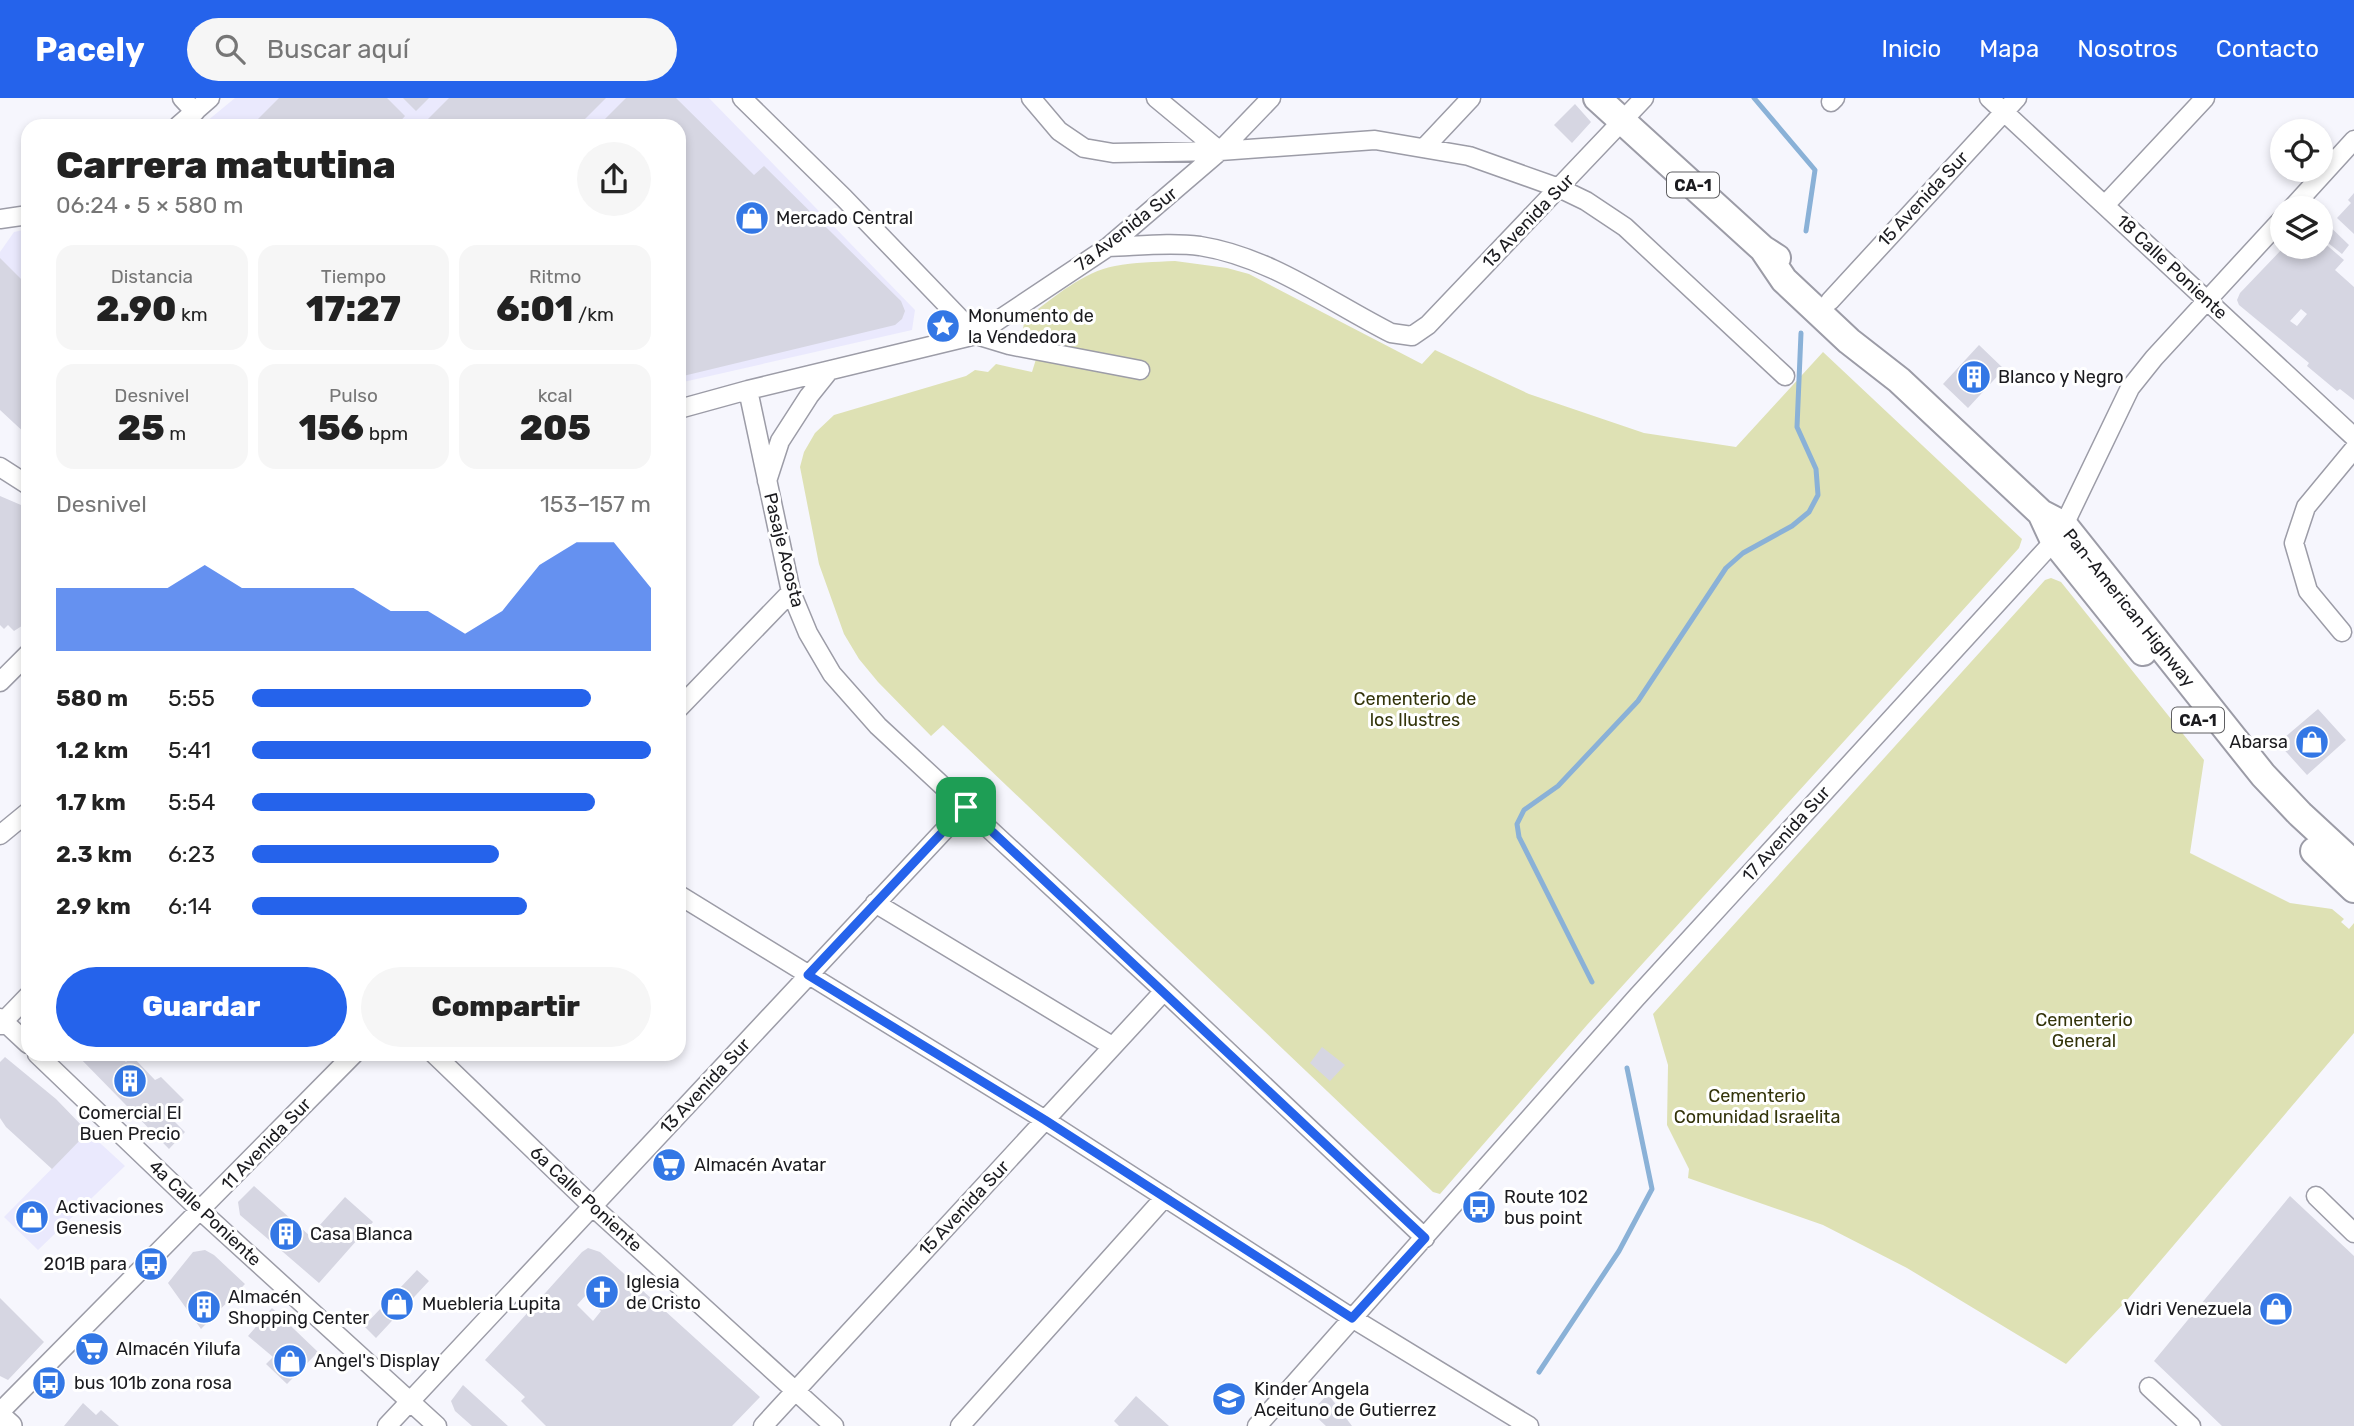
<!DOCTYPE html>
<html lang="es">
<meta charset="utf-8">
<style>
:root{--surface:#fff;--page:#f6f6f6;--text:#222;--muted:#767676;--accent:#2563eb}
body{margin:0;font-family:Rubik,sans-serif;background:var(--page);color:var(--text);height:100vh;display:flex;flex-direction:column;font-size:26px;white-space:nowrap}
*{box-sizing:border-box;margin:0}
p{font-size:23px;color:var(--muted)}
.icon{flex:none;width:38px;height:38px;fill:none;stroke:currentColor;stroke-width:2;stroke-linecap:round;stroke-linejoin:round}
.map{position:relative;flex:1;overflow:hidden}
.drawer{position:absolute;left:21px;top:21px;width:665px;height:942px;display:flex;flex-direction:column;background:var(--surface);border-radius:21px;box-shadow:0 4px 10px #0003}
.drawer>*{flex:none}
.controls{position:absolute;left:2270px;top:21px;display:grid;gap:14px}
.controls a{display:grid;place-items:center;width:63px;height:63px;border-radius:50%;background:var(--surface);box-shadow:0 4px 10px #0003;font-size:35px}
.pin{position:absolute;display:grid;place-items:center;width:60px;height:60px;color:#fff;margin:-30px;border-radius:14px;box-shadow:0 4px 10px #0006}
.round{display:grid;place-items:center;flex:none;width:74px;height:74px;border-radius:37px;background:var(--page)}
.summary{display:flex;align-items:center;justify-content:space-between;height:119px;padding:0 35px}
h1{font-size:38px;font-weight:800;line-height:52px}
.figures{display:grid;grid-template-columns:repeat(3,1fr);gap:10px;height:119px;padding:7px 35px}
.figures div{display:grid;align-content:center;border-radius:18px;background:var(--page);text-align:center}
.figures b{font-size:35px;font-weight:800}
.figures small{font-size:19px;font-weight:400}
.figures p{font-size:19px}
.chart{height:196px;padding:14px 35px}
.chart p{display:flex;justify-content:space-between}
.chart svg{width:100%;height:126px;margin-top:7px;fill:var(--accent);opacity:.7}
.button{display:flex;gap:14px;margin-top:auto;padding:14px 35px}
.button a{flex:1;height:80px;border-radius:42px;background:var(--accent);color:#fff;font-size:28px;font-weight:800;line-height:80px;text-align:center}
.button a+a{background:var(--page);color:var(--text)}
ul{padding:0 35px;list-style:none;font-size:23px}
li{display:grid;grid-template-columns:112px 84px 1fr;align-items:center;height:52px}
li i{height:18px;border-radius:9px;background:var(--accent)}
header{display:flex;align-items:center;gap:42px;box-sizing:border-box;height:98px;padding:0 35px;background:var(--accent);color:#fff}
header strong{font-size:33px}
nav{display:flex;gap:38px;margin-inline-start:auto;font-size:24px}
.search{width:490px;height:63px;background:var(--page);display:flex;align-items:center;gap:18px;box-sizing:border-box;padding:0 24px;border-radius:38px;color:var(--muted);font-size:26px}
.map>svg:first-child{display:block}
.built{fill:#eae9fd}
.green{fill:#dee1b4}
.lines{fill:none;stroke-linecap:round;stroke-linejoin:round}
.stream{stroke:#8ab1d7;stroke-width:5}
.building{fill:#d6d6e2;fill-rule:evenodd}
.minor-casing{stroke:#9c9ca7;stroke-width:21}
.major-casing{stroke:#9c9ca7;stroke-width:26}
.highway-casing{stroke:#9c9ca7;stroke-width:30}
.minor{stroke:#fff;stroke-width:18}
.major{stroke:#fff;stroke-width:23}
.highway{stroke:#fff;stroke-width:26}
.route-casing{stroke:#fff;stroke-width:14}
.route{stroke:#2563eb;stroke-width:9}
.labels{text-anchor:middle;stroke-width:6;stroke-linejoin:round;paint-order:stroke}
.shield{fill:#fff;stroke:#5f5f62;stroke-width:2}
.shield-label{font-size:16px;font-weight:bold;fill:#1b1b1f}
.street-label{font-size:18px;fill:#1b1b1f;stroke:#fff}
.poi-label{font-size:18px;fill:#1b1b1f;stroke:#fff;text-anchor:start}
.park-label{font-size:18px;fill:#33340a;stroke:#fff}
</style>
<header>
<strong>Pacely</strong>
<div class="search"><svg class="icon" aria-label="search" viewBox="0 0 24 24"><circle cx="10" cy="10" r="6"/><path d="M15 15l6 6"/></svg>Buscar aquí</div>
<nav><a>Inicio</a><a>Mapa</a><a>Nosotros</a><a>Contacto</a></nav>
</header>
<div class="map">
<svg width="2354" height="1328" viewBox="0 0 2354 1328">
<rect width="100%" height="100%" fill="#f6f6fd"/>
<path class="built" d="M235,0h474l206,212 -3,20 -233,53v-257h-478z
M28,131v205l-28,-26v-156l14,-20z
M88,1034l37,34 -87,84 -34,-33z"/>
<path class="green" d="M1175,163l52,7 22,6 173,90 13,-14 94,44 115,39 92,14 87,-95 199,187 -3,9 -432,477 -147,169 -7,-2 -490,-467 -12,11 -53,-54 -19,-23 -15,-25 -25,-70 -19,-97 4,-15 11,-19 19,-18 132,-39 9,-6 13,2 8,-8 36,8 10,-32 -19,-11 1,-7 6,-7c26,-19 53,-43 85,-49 19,-4 40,-4 60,-5z
M2051,480l10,4 143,178 -14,93 100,50 42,6 12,10 -3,3 8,7 5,-6v110l-226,266 -62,65 -159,-96 -84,-43 -135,-47 1,-9 -22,-44 1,-60 -15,-51 392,-434z"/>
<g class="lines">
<path class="stream" d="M1754,0l61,72 -9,61
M1592,884l-73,-145 -2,-13 7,-14 34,-24 80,-85 88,-133 17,-15 49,-27 17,-14 9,-17 -2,-26 -19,-42 4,-94
M1539,1274l80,-121 33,-62 -25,-121"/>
</g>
<path class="building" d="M279,0h108l18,18 -9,10h-145z
M403,0h26l-13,13z
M449,0h157l-28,28h-147l-5,-5z
M626,0h50l78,77 10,-9 137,135 4,10 -3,8 -7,6 -216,52v-251h-81z
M1575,6l16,18 -19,21 -18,-18z
M2354,95v41l-17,-16 14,-15 -3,-3z
M2320,119l29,28 -7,9 -19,-15 -1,2 22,19 -9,10 19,17v113l-14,-11 -3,2 -30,-25 2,-3 -70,-58 -2,-5 3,-7 44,-46h36zM2301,211l6,5 -10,12 -7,-5z
M0,160l28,28v150l-28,-26z
M1979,247l25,24 -36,39 -25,-24z
M0,398l28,12v114l-14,9 -6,-6 -4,4 -4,-4z
M2318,611l28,31 -39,35 -29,-32z
M1322,949l23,18 -15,16 -20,-18z
M76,956h41l9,8 6,-6 23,24 6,-3 23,23 -16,15 17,17 -16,17z
M5,959l51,42 32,33 -36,37 -46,-42 -6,-9v-56z
M254,1088l56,50 35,-39 28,25 -54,61 -79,-68 -2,-13z
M2290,1098l64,60v170h-132l-68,-65z
M588,1150l12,4 160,145 -28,29h-186l-25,-25 4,-4 -40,-37 97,-108zM586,1197l15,16 -8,10 -16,-16z
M205,1152l9,5 31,29 -44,45 -33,-46 25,-31z
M417,1172l12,11 -53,57 -12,-12z
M0,1200l44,44 -36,38 -8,-4z
M272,1210l46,44 -31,32 -21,-20 7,-7 -25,-21z
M463,1287l45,41h-36l-17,-15 -4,-10z
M1328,1296l24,32h-26l-15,-14z
M1136,1298l33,30h-50l-5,-5z
M83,1305l13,12 5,-5 18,16h-55z"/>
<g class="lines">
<g class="minor-casing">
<path id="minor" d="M182,0l13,14
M742,0l102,100 132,137 33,10 131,25
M1031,0l28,33 25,17 29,5 107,-2 155,-11 94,16 90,32 27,13 39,26 160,149
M1156,0l64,53
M1989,0l365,339
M1831,4l4,-4
M178,28l32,-28
M1424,50l47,-50
M2105,107l100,-107
M2292,110l62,-68
M0,121l28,-4
M1108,149c30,-1 62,-5 92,-1 70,11 128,55 191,87l21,3 16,-11 216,-227
M1830,203l187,-203
M748,292l43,202 17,41 24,41 46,52 286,265 261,247
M679,311l69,-19 228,-55 132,-88 112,-96 51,-53
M0,369l28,18
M767,383l13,-40 29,-45 20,-25
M2342,534l-34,-41 -14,-48 12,-36 48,-58
M0,584l28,-28
M679,610l112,-116
M0,737l28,-23
M679,797l366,225 307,198 177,108
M875,805l237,143
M0,920l28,26
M0,927l28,-29
M37,956l164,157 236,215
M434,956l158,152 242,220
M2316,1098l38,37
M2149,1289l42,39
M0,1314l354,-358
M387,1328l579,-619
M763,1328l401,-435
M960,1328l205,-229
M1257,1328l379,-428 418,-457 10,-16 66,-137 24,-30 128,-139"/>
</g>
<g class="major-casing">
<path id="major" d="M0,1319l10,9"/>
</g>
<g class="highway-casing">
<path id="highway" d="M1597,0l166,151 14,9
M1763,151l21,31 65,61 50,39 142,133 23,12 199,250 37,39 54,50
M2041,415l13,28 89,111
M2314,753l40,38"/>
</g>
<use href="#minor" class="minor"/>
<use href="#major" class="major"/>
<use href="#highway" class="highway"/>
</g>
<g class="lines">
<g class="route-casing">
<path id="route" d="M966,709l459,431 -73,80 -307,-198 -237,-145z"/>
</g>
<use href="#route" class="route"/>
</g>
<defs>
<g id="shop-disc" transform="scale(1.75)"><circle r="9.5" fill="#3377e5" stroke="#fff"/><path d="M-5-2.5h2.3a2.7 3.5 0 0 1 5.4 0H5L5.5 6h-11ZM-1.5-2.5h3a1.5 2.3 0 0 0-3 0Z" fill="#fff"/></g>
<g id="sight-disc" transform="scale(1.75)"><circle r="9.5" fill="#3377e5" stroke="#fff"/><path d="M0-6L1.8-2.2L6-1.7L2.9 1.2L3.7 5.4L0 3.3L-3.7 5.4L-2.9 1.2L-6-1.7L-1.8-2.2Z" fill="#fff"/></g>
<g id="building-disc" transform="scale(1.75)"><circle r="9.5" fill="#3377e5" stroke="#fff"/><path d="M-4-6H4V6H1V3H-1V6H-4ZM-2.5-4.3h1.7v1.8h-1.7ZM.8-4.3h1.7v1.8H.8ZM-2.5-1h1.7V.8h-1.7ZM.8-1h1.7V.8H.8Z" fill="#fff"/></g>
<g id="supermarket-disc" transform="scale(1.75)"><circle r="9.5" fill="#3377e5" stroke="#fff"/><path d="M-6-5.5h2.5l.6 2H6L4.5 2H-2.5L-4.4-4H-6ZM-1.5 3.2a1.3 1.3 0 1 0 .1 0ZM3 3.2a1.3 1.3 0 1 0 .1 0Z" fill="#fff"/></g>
<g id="bus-disc" transform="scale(1.75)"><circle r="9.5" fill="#3377e5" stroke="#fff"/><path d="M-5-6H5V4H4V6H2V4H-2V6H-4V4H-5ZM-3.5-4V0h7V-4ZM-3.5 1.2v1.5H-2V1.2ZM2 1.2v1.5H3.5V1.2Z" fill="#fff"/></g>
<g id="church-disc" transform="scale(1.75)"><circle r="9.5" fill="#3377e5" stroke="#fff"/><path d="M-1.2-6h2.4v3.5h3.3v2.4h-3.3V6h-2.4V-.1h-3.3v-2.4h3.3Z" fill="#fff"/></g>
<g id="school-disc" transform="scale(1.75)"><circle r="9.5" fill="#3377e5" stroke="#fff"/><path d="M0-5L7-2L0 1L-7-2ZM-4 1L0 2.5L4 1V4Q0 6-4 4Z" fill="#fff"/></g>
</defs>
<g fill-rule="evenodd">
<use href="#shop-disc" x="752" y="120"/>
<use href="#sight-disc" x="943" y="228"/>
<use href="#building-disc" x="1974" y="279"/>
<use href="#shop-disc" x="2312" y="644"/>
<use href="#building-disc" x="130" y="983"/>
<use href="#supermarket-disc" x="669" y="1067"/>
<use href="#bus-disc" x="1479" y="1109"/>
<use href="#shop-disc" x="32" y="1119"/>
<use href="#building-disc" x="286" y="1136"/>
<use href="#bus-disc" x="151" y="1166"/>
<use href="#church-disc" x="602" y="1194"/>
<use href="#shop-disc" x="397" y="1206"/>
<use href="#building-disc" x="204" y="1209"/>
<use href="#shop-disc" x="2276" y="1211"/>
<use href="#supermarket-disc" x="92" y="1251"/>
<use href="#shop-disc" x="290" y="1263"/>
<use href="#bus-disc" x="49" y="1285"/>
<use href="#school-disc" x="1229" y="1301"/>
</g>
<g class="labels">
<g class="shield">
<rect x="1667" y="74.5" width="52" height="25" rx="5"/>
<rect x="2172" y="609.5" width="52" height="25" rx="5"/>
</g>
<g class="shield-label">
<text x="1693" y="93">CA-1</text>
<text x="2198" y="628">CA-1</text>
</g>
<g class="street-label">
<text transform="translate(1923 101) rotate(-47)" y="6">15 Avenida Sur</text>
<text transform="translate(1528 123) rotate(-46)" y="6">13 Avenida Sur</text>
<text transform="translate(1126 131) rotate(-38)" y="6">7a Avenida Sur</text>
<text transform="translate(2172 169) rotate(43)" y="6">18 Calle Poniente</text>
<text transform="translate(784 452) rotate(76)" y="6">Pasaje Acosta</text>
<text transform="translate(2129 510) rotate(51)" y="6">Pan-American Highway</text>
<text transform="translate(1786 736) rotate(-48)" y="6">17 Avenida Sur</text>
<text transform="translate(705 988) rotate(-47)" y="6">13 Avenida Sur</text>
<text transform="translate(266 1046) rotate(-46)" y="6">11 Avenida Sur</text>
<text transform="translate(586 1101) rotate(43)" y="6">6a Calle Poniente</text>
<text transform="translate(964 1110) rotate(-47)" y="6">15 Avenida Sur</text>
<text transform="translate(205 1115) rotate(43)" y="6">4a Calle Poniente</text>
</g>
<g class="poi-label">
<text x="776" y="126">Mercado Central</text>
<text x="968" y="224">Monumento de<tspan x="968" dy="21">la Vendedora</tspan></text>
<text x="1998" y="285">Blanco y Negro</text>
<text x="2288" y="650" text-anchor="end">Abarsa</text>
<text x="130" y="1021" text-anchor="middle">Comercial El<tspan x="130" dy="21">Buen Precio</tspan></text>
<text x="694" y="1073">Almacén Avatar</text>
<text x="1504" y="1105">Route 102<tspan x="1504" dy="21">bus point</tspan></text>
<text x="56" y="1115">Activaciones<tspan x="56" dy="21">Genesis</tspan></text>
<text x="310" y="1142">Casa Blanca</text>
<text x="127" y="1172" text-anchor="end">201B para</text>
<text x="626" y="1190">Iglesia<tspan x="626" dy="21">de Cristo</tspan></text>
<text x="228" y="1205">Almacén<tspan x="228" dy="21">Shopping Center</tspan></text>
<text x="422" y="1212">Muebleria Lupita</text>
<text x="2252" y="1217" text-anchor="end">Vidri Venezuela</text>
<text x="116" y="1257">Almacén Yilufa</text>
<text x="314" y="1269">Angel's Display</text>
<text x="74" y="1291">bus 101b zona rosa</text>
<text x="1254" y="1297">Kinder Angela<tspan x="1254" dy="21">Aceituno de Gutierrez</tspan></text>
</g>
<g class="park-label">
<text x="1415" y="607">Cementerio de<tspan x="1415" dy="21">los Ilustres</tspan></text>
<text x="2084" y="928">Cementerio<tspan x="2084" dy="21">General</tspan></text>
<text x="1757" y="1004">Cementerio<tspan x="1757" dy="21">Comunidad Israelita</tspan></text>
</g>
</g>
</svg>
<div class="controls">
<a><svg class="icon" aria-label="locate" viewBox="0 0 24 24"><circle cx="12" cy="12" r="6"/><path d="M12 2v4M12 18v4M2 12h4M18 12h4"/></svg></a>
<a><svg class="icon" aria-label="layers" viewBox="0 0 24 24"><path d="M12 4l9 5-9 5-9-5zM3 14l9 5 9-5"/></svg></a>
</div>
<div class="pin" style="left:966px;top:709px;background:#1e9e55"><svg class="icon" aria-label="arrive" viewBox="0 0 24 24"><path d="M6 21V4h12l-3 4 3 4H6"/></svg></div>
<section class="drawer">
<div class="summary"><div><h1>Carrera matutina</h1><p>06:24 · 5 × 580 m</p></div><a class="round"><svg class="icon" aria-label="share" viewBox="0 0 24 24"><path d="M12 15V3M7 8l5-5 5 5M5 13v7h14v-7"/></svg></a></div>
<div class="figures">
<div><p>Distancia</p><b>2.90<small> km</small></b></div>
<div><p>Tiempo</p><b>17:27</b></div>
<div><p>Ritmo</p><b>6:01<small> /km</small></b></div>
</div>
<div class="figures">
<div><p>Desnivel</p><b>25<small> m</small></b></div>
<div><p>Pulso</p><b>156<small> bpm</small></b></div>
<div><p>kcal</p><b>205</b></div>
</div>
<div class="chart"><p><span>Desnivel</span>153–157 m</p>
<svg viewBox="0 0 160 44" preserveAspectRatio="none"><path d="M0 44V22L10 22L20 22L30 22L40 14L50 22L60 22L70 22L80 22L90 30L100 30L110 38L120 30L130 14L140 6L150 6L160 22V44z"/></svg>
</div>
<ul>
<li><b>580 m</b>5:55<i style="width:85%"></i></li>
<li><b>1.2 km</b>5:41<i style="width:100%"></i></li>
<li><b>1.7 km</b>5:54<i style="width:86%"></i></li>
<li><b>2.3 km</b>6:23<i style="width:62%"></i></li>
<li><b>2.9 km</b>6:14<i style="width:69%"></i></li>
</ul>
<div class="button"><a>Guardar</a><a>Compartir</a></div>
</section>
</div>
